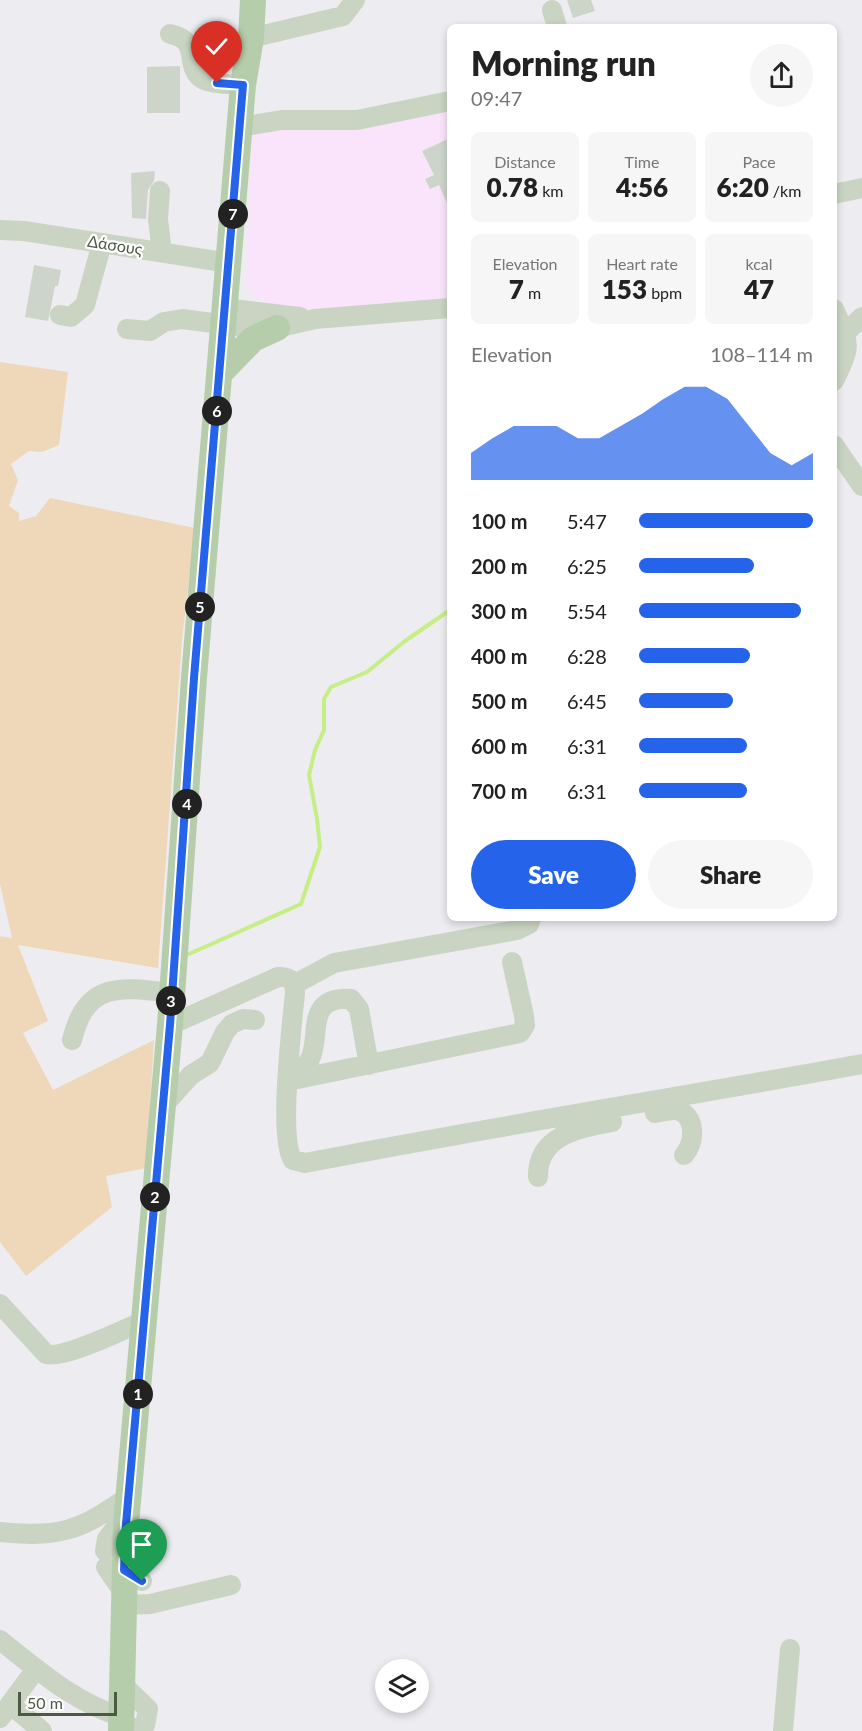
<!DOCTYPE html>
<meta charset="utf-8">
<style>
:root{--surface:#fff;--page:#f6f6f6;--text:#222;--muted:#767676;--accent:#2563eb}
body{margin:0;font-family:Lato,sans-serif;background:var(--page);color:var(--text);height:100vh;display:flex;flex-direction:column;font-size:22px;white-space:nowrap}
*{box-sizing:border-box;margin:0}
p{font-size:20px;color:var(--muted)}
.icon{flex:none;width:33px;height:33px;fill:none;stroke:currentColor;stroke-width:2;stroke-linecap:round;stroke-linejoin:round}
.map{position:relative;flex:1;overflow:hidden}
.details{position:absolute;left:447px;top:24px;width:390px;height:897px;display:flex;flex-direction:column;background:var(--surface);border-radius:9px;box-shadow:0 3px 9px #0003}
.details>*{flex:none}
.fabs{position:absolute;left:375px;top:1659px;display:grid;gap:12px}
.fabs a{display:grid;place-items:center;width:54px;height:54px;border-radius:50%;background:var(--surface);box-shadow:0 3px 9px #0003;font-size:30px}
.scale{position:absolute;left:18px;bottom:15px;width:99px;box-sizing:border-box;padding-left:6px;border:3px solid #4c5a44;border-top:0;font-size:16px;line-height:21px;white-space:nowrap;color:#4c5a44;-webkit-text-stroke:4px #fff;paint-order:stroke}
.pin{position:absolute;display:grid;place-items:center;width:51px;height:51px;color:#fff;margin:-62px -26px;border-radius:50% 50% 50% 0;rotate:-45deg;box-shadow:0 0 6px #0007}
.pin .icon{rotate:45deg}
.km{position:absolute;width:30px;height:30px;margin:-15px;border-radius:50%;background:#222;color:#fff;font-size:16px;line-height:30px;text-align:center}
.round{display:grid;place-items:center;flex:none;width:63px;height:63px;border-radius:32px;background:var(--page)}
.head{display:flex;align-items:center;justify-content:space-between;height:102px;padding:0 24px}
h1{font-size:33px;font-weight:800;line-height:45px}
.figures{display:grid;grid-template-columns:repeat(3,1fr);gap:9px;height:102px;padding:6px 24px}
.figures div{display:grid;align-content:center;border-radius:9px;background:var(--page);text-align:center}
.figures b{font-size:26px;font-weight:800}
.figures small{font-size:16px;font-weight:400}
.figures p{font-size:16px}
.chart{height:168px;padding:12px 24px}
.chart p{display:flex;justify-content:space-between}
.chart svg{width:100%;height:108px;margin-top:6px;fill:var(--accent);opacity:.7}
.button{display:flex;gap:12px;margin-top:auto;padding:12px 24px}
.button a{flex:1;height:69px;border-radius:36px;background:var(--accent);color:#fff;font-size:24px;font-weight:800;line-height:69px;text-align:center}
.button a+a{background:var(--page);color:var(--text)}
ul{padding:0 24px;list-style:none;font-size:20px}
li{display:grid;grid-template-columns:96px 72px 1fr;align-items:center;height:45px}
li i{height:15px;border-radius:8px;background:var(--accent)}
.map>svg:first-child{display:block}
.commercial{fill:#f9e4fc}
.green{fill:#efd8b9}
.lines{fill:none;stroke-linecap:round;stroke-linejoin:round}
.stream{stroke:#c5ee84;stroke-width:4}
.building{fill:#cdd5cb}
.minor{stroke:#c9d5c2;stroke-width:20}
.major{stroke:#b6cdab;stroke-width:26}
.route-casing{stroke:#fff;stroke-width:12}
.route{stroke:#2563eb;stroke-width:8}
.labels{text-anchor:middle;stroke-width:4.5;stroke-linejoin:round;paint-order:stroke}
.street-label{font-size:16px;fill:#4c5a44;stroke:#fff}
</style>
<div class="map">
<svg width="862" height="1731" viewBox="0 0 862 1731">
<rect width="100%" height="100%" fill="#edecf0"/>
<path class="commercial" d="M450,106v195l-140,10 -40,-2 -24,-22 6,-156z"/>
<path class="green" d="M0,362l68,10 -9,73 -17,7 -13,-1 -18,13 7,16 -9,26 10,7v8l17,-5 14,-18 145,30 -13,112 -24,328 -140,-23 30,76 -25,12 30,57 101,-50 -8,128 -40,8 6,31 -86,69 -26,-34v-306l12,2 -12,-54z"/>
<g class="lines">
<path class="stream" d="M189,954l112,-50 19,-57 -3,-28 -8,-44 6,-25 9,-20v-31l7,-12 36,-15 38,-31 45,-31"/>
</g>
<path class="building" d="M567,0h24l4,11 -22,7z
M180,66v47h-33v-46z
M450,138v72l-11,-25 -9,4 -5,-10 9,-4 -12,-24z
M155,171l-1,10 -6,9 -2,29 -14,-1 -1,-45z
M34,265l27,5 -3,16h-3l-7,35 -23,-4z"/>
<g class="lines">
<path class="minor" d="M552,10l5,17
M170,34c33,6 12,34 34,46 11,5 27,4 39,5
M251,38l92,-22 12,-16
M240,127l42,-7h75l93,-19
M160,191l-2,28 4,33
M834,194l28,-6
M0,230l24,1 205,32
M225,308l75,9
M834,309c16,36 18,35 0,72
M60,315l11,2 14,-12 17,-62
M127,329l23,2 14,-9 18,-3 78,10 17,-1 38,-9 135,-11
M845,333l17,-16
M834,445l28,41
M295,984l39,-21 183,-33 12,-6 2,-6
M170,1025l108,-48c12,-1 17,5 17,16 -3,31 -17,145 -2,167l12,3c185,-36 371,-65 557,-99
M72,1040c14,-60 51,-53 100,-47
M288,1073c51,-7 1,-78 63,-74l8,10 10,56
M288,1081l232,-48 5,-8 -1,-9 -12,-54
M162,1107l29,-32 19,-12 15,-31 7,-8 11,-5 12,1
M655,1113c7,-1 18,-5 25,-2 17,8 14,33 4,44
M538,1177c-1,-42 42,-49 74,-55
M0,1304l46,50c16,6 79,-25 98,-33
M0,1532c59,6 79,-1 128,-35
M105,1551l2,-12 20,-27
M106,1567l17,25
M124,1570l18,11
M123,1605l27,-1 81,-19
M0,1640c38,30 75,63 122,77
M122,1684l26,25 -3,16 -21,6
M10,1704l32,27
M0,1718l36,-49
M783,1731l7,-82"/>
<path class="major" d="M220,373l33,-34 24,-11
M121,1731l5,-207 44,-499 24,-347 49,-593 8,-47 2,-38"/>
</g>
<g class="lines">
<g class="route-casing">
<path id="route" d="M142,1581l-18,-11 2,-46 44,-499 24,-347 49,-593 -26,-2"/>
</g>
<use href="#route" class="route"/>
</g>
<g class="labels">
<g class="street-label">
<text transform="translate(115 245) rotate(9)" y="6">Δάσους</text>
</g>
</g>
</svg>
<div class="fabs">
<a><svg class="icon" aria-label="layers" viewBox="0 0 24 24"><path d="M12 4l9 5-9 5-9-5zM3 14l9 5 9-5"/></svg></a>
</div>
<div class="scale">50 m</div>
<div class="pin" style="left:142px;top:1581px;background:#1e9e55"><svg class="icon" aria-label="arrive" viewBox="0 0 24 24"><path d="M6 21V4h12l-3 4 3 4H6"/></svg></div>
<div class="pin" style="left:217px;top:83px;background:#d93025"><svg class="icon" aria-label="check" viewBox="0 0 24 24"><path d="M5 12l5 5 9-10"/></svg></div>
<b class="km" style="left:138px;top:1394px">1</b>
<b class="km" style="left:155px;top:1197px">2</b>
<b class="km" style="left:171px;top:1001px">3</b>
<b class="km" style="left:187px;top:804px">4</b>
<b class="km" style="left:200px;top:607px">5</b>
<b class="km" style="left:217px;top:411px">6</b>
<b class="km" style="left:233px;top:214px">7</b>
<section class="details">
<div class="head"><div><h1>Morning run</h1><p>09:47</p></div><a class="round"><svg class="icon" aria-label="share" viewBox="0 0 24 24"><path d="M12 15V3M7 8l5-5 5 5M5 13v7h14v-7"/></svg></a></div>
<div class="figures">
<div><p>Distance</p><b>0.78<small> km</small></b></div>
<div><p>Time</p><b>4:56</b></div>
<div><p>Pace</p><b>6:20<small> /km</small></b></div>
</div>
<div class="figures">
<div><p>Elevation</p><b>7<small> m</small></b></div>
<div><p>Heart rate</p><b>153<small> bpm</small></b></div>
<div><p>kcal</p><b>47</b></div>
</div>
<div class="chart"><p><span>Elevation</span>108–114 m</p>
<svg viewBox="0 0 160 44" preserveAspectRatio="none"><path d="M0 44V33L10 27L20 22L30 22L40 22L50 27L60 27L70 22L80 17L90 11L100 6L110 6L120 11L130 22L140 33L150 38L160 33V44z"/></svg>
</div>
<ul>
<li><b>100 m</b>5:47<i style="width:100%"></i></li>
<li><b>200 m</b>6:25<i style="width:66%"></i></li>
<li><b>300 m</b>5:54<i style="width:93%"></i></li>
<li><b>400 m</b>6:28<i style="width:64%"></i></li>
<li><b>500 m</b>6:45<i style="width:54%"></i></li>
<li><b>600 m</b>6:31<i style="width:62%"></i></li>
<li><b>700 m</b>6:31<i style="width:62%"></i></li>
</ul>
<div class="button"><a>Save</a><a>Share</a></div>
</section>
</div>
